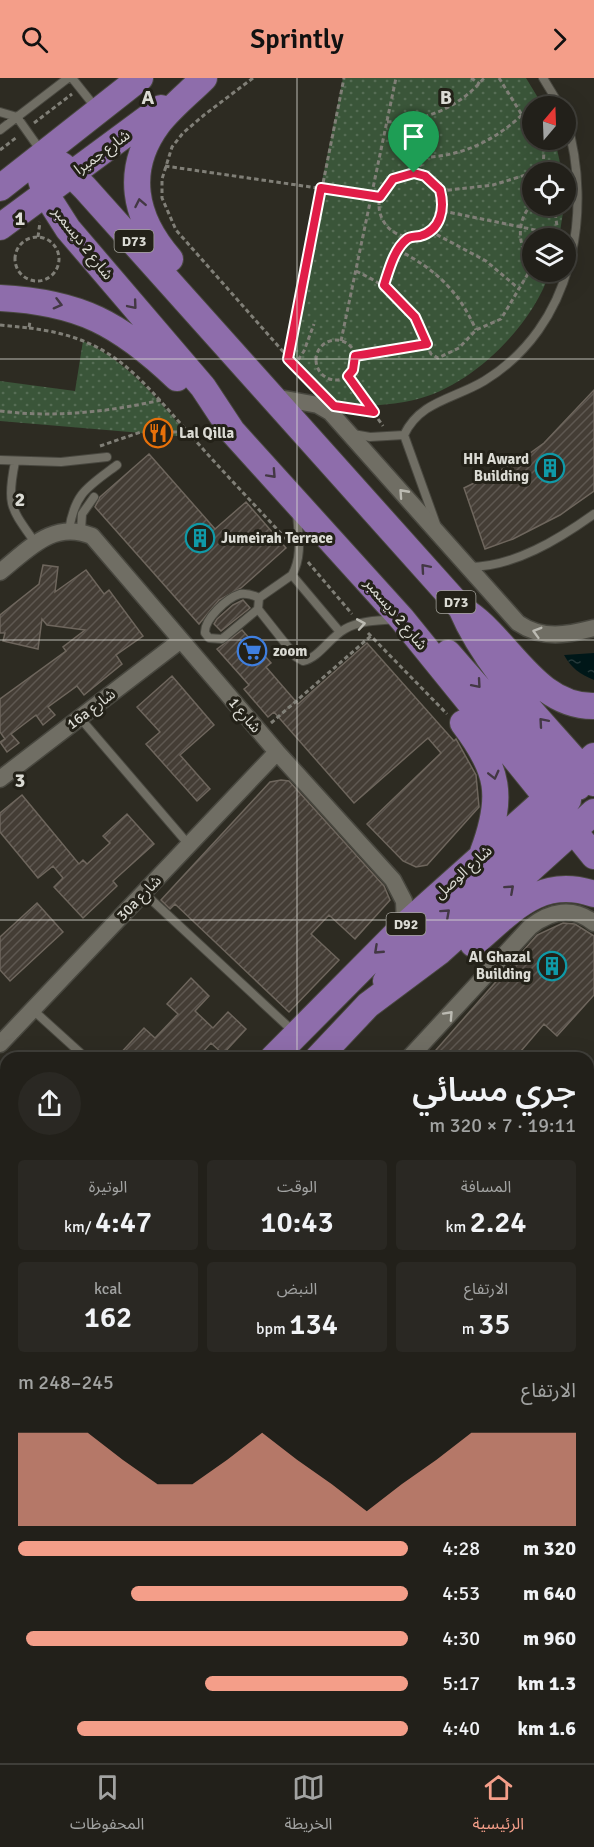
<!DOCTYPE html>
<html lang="ar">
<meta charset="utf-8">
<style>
:root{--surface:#22201a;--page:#2a2823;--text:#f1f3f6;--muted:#a2a3a2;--line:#3f3e39;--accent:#f49e89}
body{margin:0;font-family:Signika,"Noto Sans Arabic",sans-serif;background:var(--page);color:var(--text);direction:rtl;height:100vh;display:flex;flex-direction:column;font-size:22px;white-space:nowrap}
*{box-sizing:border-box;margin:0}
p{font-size:20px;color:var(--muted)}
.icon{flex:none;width:33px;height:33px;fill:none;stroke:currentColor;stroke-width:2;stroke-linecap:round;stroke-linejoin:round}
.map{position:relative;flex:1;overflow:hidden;direction:ltr}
.side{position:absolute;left:0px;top:974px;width:594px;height:712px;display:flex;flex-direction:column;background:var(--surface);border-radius:18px 18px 0 0;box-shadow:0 6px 24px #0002,0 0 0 2px var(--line);direction:rtl}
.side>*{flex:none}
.needle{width:39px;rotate:19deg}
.fabs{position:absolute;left:522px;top:18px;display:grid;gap:12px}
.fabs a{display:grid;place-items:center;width:54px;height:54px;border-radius:50%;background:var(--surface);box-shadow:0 6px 24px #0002,0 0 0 2px var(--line);font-size:30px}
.pin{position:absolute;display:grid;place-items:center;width:51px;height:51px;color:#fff;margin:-62px -26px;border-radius:50% 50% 50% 0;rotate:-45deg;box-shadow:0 0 6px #0007}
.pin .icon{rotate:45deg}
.round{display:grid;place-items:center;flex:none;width:63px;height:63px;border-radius:32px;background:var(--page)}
.headline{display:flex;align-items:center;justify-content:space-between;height:102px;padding:0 18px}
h1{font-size:33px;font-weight:600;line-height:45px}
.metrics{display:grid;grid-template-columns:repeat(3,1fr);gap:9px;height:102px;padding:6px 18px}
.metrics div{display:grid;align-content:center;border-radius:6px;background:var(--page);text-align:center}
.metrics b{font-size:30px;font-weight:600}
.metrics small{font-size:16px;font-weight:400}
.metrics p{font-size:16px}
.chart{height:168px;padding:12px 18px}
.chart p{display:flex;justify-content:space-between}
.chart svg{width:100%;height:108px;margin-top:6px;fill:var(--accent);opacity:.7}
ul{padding:0 18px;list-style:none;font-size:20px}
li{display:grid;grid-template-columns:96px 72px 1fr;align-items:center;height:45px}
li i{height:15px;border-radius:8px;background:var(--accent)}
header{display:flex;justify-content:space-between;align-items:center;height:78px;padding:0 18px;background:var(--accent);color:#111;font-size:27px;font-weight:600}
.tab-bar{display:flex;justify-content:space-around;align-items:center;height:84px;border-top:2px solid var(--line);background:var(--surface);font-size:16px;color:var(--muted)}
.tab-bar a{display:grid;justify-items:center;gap:3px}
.tab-bar .current{color:var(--accent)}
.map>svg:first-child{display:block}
.park{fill:url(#park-dots)}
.water{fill:url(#water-ripples)}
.building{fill:url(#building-hatch);stroke:#6e665d;stroke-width:1.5}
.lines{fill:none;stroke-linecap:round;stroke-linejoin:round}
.service-casing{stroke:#48473f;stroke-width:10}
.minor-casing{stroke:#48473f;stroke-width:19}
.primary-casing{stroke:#48473f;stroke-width:28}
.path{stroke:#807f77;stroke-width:3;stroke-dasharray:4.5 3;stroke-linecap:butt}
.service{stroke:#706e64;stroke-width:8}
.minor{stroke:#706e64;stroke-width:16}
.primary{stroke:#8e6dab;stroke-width:26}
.oneway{stroke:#433844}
.oneway2{stroke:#bbbab2}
.route-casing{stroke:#fff;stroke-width:12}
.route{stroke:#e11d48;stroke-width:8}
.grid{fill:none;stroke:#dbdbd4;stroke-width:1.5;stroke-opacity:0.55}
.labels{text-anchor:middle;stroke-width:6;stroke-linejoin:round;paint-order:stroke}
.shield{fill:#232118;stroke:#a4a39c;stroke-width:1.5}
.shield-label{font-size:14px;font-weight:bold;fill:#dbdbd4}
.street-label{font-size:15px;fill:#dbdbd4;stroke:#232118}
.poi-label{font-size:15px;font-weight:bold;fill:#dbdbd4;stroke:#232118;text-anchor:start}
.grid-label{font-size:20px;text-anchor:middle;font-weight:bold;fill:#dbdbd4;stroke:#232118;stroke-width:6;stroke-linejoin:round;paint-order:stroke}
</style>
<header><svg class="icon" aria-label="forward" viewBox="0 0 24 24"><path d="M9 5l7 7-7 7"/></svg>Sprintly<svg class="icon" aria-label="search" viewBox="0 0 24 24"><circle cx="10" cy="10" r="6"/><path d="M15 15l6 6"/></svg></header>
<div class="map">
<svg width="594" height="1685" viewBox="0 0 594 1685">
<defs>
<pattern id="park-dots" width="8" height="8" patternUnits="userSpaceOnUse" patternTransform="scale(1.5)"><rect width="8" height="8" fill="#3a5539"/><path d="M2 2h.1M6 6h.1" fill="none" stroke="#566d55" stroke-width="1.8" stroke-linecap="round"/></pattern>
<pattern id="water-ripples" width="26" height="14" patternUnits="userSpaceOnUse" patternTransform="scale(1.5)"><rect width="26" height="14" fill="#001718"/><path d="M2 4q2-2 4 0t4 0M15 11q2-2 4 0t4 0" fill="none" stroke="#253839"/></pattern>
<pattern id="building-hatch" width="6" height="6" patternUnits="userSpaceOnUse" patternTransform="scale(1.5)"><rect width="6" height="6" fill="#443d35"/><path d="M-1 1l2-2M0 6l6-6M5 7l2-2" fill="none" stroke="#5e5851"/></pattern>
</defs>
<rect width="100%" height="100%" fill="#2d2b22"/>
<path class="park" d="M343,0h183l17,28h-11v34h23l7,32h-30v34h32l-5,32h-27v34h18c-18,54 -78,115 -136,128 -26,6 -52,6 -78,7l-49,-53z
M83,263c45,21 75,58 106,96l-189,-16v-40l75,10z"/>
<path class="water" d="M594,575v27c-14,-6 -23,-12 -30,-25z"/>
<path class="building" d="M594,312v101l-34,24 -47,24 -28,10 -21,-61 55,-27 25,-18z
M149,376l66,75 31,-27 40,46 -45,40 -22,12 -20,24 -104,-117 5,-10z
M43,487l15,2 -3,25 31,-22 18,24 5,-4 34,46 -27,19 6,9 -38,31 -7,-9 -29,21 7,8 -12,10 -7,-10 -25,19 8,9 -12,9 -7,-10 5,-3 -5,-7v-33l66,-48 -3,-4 22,-17 -38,-5 -5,-6 -4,30 -35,-8 2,-8h-5v-18l39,-31z
M243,522l7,8 -29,23 -7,-7 3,-5 16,-14z
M242,552l29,33 -5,4 32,37 69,-61 87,98 2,-2 20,36 3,32 -52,58 -11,2 -13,-6 -36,-37 74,-71 -13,-15 -74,65 -80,-91 -6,5 -24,-28 5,-4 -32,-36z
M172,598l42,49 -34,30 30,34 -13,12 -51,-57 14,-12 -23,-25z
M281,702l8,1 95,105 6,14 -35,39 -26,-24 -18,19 28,26 -50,52 -114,-108 -5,5 -9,-9 109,-118z
M22,717l57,69 4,-4 4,4 23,-21 -7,-7 24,-22 27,30 -41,37 4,5 -34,32 -29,-31 9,-9 -10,-12 -15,12 -38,-46v-19z
M37,825l26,29 -53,49 -10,-11v-33z
M563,845l12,1 19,12v59l-37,41 -13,-12 -29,34h-86l108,-123z
M191,900l18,18 -14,15 18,17 15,-16 18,17 -23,25 -12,-11 -14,15h-81l28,-30 11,10 23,-24 -11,-10z"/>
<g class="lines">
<g class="service-casing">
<path id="service" d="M72,0l24,30
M543,0l17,28
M0,34l17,5 24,34
M0,52l68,-52
M353,356l17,3 34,-2
M0,382l61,2 46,-5
M15,384c-9,44 -4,46 21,82
M297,434c1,21 6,44 -5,63l-33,23 -1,11 38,48 7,4c16,-3 27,-24 42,-32 15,-9 35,-8 52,-10
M436,446l-32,-89c16,-34 50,-36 80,-54 89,-54 110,-168 82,-262
M69,452c6,-38 19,-43 48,-65
M81,453l1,-17 12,-17
M469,489c45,0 90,-28 125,-53
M292,497l48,57
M258,531l-36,30 -13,-1 -4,-5c-1,-14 22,-35 35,-39 7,-1 13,1 19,4
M80,640l109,127
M144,815l150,139
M33,932l53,48
M0,1110l6,6
M0,1402l6,6
M0,1475l6,6
M0,1664l6,5"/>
</g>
<g class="minor-casing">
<path id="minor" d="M274,319l44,8 12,7 188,211c25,17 49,12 76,5
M0,494c29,-23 53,-52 92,-36l185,216 116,128 11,21 1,24
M0,701l181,-139
M0,966l277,-292
M409,980l121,-131c20,-16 43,-21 64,-4
M588,1063l6,-4
M588,1295l6,-5
M588,1408l6,7
M588,1505l6,-5
M0,1651l6,-6
M588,1663l6,7
M294,1680l12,5
M260,1685l2,-5"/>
</g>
<g class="primary-casing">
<path id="primary" d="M43,76l-2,26 4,13 23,36 135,158 29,44 170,188 192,237
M43,76l20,12 22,22 376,420c29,68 87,118 133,175
M0,110l140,-110
M0,149l161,-119
M170,181c-36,-41 -46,-89 -12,-135 13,-17 31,-31 46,-46
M0,220c80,4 120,26 177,80
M468,535c42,29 68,94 126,93
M448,575l95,109 35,25
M463,645c36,47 41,73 20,129
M473,866c38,-32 67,-69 121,-50
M386,903l28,-36 31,-32 114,-99 9,-14
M273,980l132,-133 189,-169
M318,980l50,-53 71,-53 155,-140
M0,1280l6,-7
M0,1319l6,-7"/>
</g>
<path class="path" d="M253,0l-49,37 -21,18 -11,14 -10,32v19l14,32 140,159
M471,0l9,6
M499,0l23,37 10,11
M422,41l-7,31 10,26
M387,44c38,-1 72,-14 97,-44
M34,45l38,-29
M541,62l3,9 -1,23
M0,72l17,-13
M416,80c43,-1 74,-14 106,-43
M165,88l215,31
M379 127a32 32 0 1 1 64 0a32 32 0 1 1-64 0Z
M440,113l53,-6 39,-12
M532,126c-17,18 -14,43 0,61
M554,128l3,20 -3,12
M443,133l112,23
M430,153l56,30 32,27
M38,159l2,-15
M15 181a22 22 0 1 1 44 0a22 22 0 1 1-44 0Z
M398,172c37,19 61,41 78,80
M356,193c49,24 54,36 75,83l7,4 21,-10 17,-18 25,-11 31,-52
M385,207l13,-35 11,-13
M0,247l29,3 1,-7
M29,250c83,10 107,46 159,104 32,37 66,72 99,108
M316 282a20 20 0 1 1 40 0a20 20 0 1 1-40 0Z
M341,263l55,-263
M355,278l72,-12
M288,281l56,-281
M294,288l10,-15 10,-27
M348,298l35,50
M348,332l26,2
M0,333c54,7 108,1 161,-11
M100,368l41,-14h46
M308,484l44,52
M368,555l79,81
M271,645l101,-88
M45,1680l5,4
M123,1685l5,-5"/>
<use href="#service" class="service"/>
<use href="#minor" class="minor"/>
<use href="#primary" class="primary"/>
</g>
<defs><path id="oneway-chevron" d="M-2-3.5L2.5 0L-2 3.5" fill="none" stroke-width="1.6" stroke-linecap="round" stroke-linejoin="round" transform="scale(1.5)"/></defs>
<g class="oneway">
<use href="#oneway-chevron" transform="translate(140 125) rotate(-101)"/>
<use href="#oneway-chevron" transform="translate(58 226) rotate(15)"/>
<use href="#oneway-chevron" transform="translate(133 227) rotate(50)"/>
<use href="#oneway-chevron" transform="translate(272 396) rotate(47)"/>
<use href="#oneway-chevron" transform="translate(425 490) rotate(-131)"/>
<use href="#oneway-chevron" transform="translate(477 606) rotate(49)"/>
<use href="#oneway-chevron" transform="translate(543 644) rotate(-131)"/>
<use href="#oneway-chevron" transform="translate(494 697) rotate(76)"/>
<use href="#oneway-chevron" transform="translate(510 811) rotate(-42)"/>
<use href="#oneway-chevron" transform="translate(446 835) rotate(-42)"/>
<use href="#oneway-chevron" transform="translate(378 872) rotate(137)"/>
</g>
<g class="oneway2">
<use href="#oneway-chevron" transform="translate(403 415) rotate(-132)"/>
<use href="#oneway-chevron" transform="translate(361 546) rotate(-10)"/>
<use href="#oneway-chevron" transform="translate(537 554) rotate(-164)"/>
<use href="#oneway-chevron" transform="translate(449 937) rotate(-47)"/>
</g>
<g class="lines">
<g class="route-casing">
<path id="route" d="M414,95l11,3 15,14c5,19 1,40 -20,46 -5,1 -9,0 -13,3 -13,10 -18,31 -23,46l31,32 12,27 -72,12 -2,14 -5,6 26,36 -40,-6 -46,-47 33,-171 59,9 13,-18z"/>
</g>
<use href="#route" class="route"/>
</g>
<path class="grid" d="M297,0v980M0,281h594M0,562h594M0,842h594M0,1123h6M588,1123h6M0,1404h6M588,1404h6M297,1680v5"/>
<defs>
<g id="restaurant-ring" transform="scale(1.5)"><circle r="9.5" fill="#232118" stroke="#e8710a" stroke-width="1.5"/><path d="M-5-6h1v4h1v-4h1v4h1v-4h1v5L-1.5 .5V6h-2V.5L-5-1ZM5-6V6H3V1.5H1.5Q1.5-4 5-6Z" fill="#e8710a"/></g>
<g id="building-ring" transform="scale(1.5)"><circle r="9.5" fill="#232118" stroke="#0f9aa8" stroke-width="1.5"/><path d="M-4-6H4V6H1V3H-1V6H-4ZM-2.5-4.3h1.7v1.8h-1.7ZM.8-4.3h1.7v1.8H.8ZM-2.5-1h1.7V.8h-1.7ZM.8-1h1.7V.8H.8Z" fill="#0f9aa8"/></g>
<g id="supermarket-ring" transform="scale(1.5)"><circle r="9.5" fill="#232118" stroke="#3f7fe0" stroke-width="1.5"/><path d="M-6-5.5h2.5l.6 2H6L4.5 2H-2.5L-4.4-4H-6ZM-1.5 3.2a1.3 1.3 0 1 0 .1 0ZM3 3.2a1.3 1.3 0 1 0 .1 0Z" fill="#3f7fe0"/></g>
</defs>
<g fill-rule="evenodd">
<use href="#restaurant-ring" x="158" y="355"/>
<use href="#building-ring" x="550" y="390"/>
<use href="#building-ring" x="200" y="460"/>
<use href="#supermarket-ring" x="252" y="573"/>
<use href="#building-ring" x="552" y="888"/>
</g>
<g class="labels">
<g class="shield">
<rect x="114.5" y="152" width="39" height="22" rx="4.5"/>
<rect x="436.5" y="513" width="39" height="22" rx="4.5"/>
<rect x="386.5" y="835" width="39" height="22" rx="4.5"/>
</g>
<g class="shield-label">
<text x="134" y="168">D73</text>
<text x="456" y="529">D73</text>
<text x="406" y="851">D92</text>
</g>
<g class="street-label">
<text transform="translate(102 74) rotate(-36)" y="5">شارع جميرا</text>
<text transform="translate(83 165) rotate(52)" y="5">شارع 2 ديسمبر</text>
<text transform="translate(396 536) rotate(50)" y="5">شارع 2 ديسمبر</text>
<text transform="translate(91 631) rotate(-37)" y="5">16a شارع</text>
<text transform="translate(245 637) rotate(50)" y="5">شارع 1</text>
<text transform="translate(463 794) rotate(-42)" y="5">شارع الوصل</text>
<text transform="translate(139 820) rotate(-46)" y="5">30a شارع</text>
</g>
<g class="poi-label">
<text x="179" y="360">Lal Qilla</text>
<text x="529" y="386" text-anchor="end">HH Award<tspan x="529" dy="17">Building</tspan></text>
<text x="221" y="465">Jumeirah Terrace</text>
<text x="273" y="578">zoom</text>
<text x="531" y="884" text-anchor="end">Al Ghazal<tspan x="531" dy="17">Building</tspan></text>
</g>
</g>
<g class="grid-label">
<text x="148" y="26">A</text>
<text x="446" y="26">B</text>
<text x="20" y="147">1</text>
<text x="20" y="428">2</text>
<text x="20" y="709">3</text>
</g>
</svg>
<div class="fabs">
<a><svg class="needle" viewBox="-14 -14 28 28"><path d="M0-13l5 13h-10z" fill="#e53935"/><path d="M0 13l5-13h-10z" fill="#a2a3a2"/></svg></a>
<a><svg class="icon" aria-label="locate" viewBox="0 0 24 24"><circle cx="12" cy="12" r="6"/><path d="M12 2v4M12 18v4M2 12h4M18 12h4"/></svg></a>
<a><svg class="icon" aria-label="layers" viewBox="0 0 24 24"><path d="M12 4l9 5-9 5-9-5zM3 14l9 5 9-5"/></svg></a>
</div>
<div class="pin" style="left:414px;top:95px;background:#1e9e55"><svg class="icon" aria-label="arrive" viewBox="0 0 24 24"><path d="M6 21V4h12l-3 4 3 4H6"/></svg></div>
<section class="side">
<div class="headline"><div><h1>جري مسائي</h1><p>19:11 · 7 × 320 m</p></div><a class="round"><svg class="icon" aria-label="share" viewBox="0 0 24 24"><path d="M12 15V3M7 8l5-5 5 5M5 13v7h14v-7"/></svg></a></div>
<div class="metrics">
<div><p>المسافة</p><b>2.24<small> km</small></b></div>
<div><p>الوقت</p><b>10:43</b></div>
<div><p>الوتيرة</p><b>4:47<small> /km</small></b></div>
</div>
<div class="metrics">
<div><p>الارتفاع</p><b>35<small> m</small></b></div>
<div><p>النبض</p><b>134<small> bpm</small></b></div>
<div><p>kcal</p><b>162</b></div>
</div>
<div class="chart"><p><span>الارتفاع</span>245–248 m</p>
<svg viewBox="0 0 160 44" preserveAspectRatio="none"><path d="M0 44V6L10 6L20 6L30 17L40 27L50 27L60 17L70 6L80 17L90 27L100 38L110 27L120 17L130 6L140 6L150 6L160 6V44z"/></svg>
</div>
<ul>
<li><b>320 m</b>4:28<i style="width:100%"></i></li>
<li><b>640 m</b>4:53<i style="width:71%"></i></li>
<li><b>960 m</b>4:30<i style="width:98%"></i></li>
<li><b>1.3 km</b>5:17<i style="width:52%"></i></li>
<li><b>1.6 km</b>4:40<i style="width:85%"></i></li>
</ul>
</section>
</div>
<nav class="tab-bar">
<a class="current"><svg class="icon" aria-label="home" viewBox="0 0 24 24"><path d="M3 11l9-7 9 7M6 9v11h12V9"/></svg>الرئيسية</a>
<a><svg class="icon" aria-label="map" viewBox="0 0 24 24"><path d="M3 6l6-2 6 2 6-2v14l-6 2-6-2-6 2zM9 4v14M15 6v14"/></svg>الخريطة</a>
<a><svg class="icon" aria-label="saved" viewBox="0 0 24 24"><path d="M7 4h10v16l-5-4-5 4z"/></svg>المحفوظات</a>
</nav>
